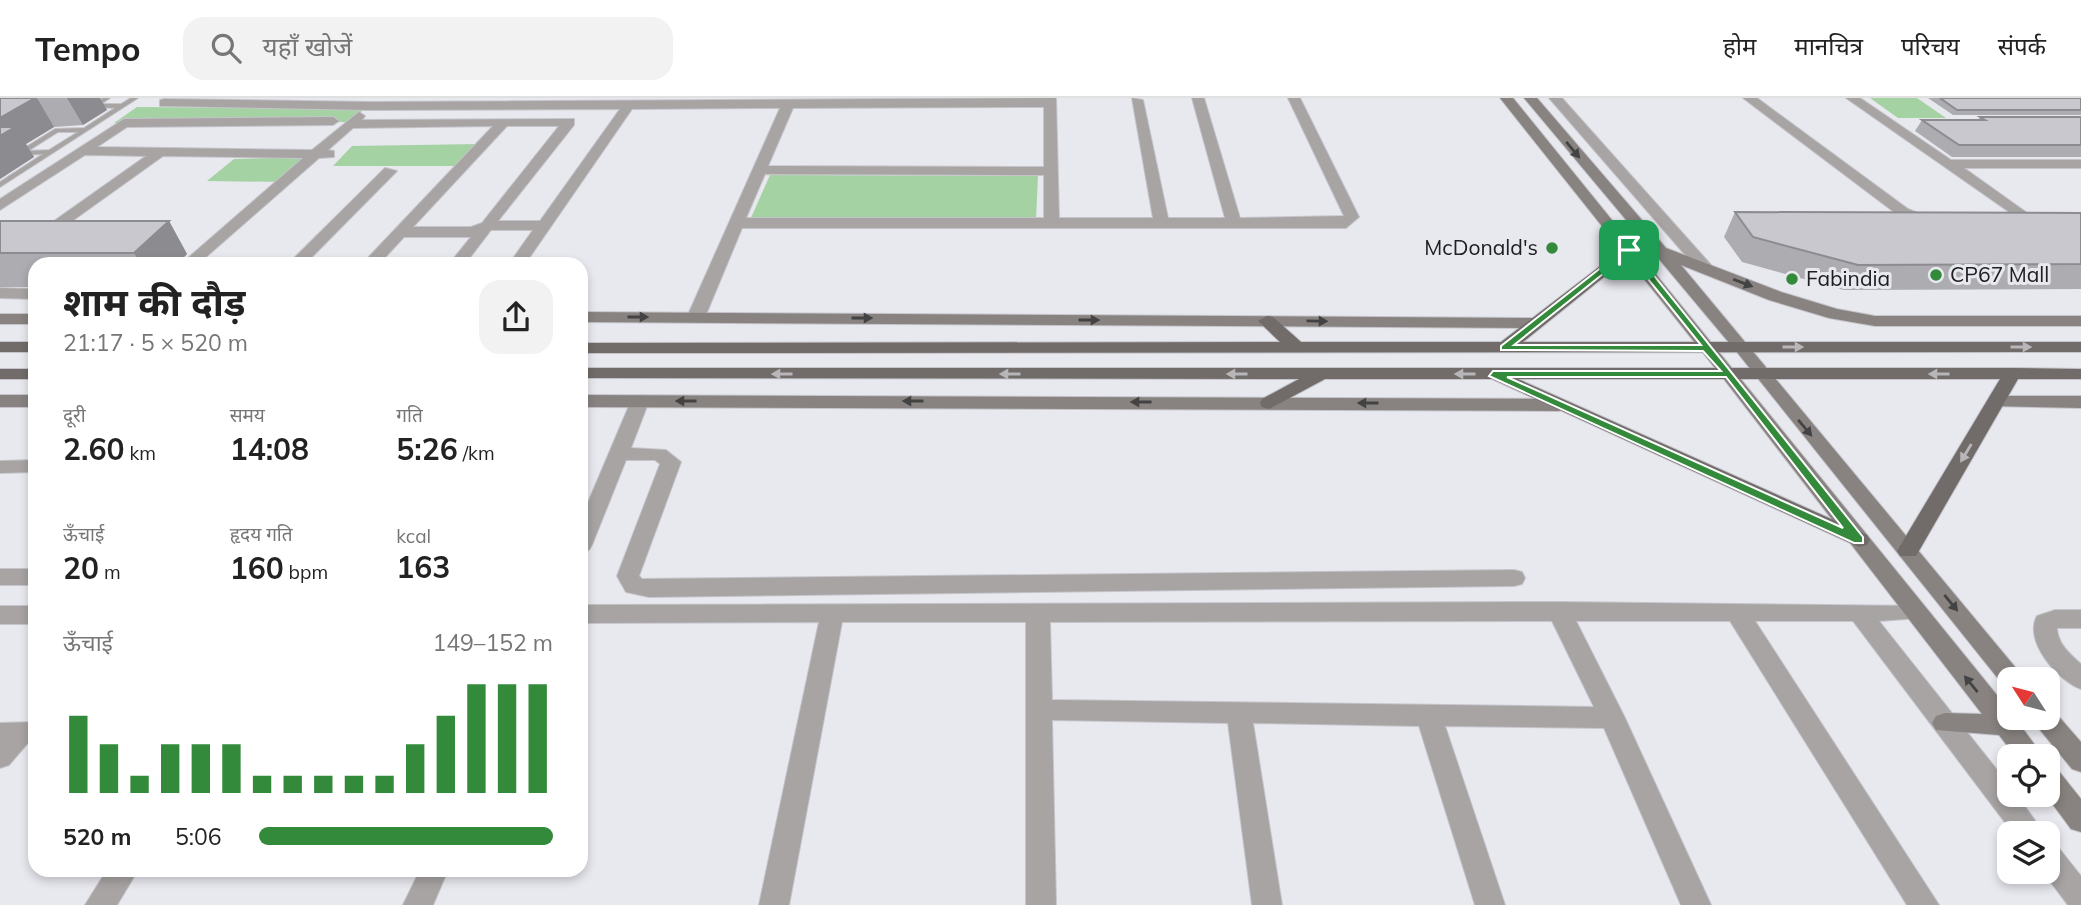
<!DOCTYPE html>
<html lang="hi">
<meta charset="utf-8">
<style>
:root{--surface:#fff;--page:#f2f2f2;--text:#222;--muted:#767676;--line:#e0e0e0;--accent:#328a3a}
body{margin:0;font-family:Mulish,"Noto Sans Devanagari",sans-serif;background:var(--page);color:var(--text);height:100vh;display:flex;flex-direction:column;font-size:26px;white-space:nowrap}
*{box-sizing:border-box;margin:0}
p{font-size:23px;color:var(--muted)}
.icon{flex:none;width:38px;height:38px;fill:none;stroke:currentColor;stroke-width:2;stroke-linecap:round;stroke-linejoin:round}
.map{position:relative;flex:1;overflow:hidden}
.panel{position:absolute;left:28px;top:159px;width:560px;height:620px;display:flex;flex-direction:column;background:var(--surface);border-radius:21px;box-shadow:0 4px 10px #0003}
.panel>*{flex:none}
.needle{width:46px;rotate:306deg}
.tools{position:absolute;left:1997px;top:569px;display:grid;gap:14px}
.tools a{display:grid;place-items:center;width:63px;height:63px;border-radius:14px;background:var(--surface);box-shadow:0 4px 10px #0003;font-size:35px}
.pin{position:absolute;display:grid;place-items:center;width:60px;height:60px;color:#fff;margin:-30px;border-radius:14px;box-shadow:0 4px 10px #0006}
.round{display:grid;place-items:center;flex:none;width:74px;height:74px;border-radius:21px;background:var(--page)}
.summary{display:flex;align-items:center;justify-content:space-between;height:119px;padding:0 35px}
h1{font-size:38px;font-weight:700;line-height:52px}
.metrics{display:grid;grid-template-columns:repeat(3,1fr);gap:10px;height:119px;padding:7px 35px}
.metrics div{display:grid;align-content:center}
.metrics b{font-size:30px;font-weight:700}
.metrics small{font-size:19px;font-weight:400}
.metrics p{font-size:19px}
.chart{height:196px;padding:14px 35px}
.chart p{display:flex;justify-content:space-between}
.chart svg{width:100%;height:126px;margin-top:7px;stroke:var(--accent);stroke-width:6}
ul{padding:0 35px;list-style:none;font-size:23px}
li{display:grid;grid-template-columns:112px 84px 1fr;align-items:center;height:52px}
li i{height:18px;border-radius:9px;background:var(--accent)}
header{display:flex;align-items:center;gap:42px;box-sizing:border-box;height:98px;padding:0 35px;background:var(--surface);border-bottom:2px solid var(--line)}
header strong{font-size:33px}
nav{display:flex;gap:38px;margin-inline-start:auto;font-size:24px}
.search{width:490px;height:63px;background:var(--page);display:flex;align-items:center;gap:18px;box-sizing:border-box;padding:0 24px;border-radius:21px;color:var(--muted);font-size:26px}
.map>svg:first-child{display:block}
.green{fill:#a4d2a2}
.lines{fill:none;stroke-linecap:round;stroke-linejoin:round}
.lane-casing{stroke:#c4c4ca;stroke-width:2}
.street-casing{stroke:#c4c4ca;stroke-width:2}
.secondary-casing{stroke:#c4c4ca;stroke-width:2}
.primary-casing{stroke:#c4c4ca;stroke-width:2}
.lane{fill:#a7a4a3;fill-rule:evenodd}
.street{fill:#a7a4a3;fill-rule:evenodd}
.secondary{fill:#888381;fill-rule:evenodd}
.primary{fill:#716b69;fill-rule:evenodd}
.wall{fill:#acacb1}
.shaded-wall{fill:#8c8c90}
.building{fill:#c8c8ce;stroke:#8c8c90;stroke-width:2}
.oneway{fill:#444344}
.oneway2{fill:#b8b6b9}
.route{fill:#328a3a;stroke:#fff;stroke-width:2;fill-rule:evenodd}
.poi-dot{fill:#328a3a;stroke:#e8e8ef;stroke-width:2.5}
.labels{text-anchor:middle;stroke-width:6;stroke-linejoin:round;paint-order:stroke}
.far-poi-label{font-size:21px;fill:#202023;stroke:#e8e8ef;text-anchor:start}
</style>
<header>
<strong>Tempo</strong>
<div class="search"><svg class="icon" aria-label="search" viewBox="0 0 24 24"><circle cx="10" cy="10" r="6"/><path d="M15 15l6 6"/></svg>यहाँ खोजें</div>
<nav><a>होम</a><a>मानचित्र</a><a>परिचय</a><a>संपर्क</a></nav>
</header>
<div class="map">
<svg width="2081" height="807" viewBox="0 0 2081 807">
<rect width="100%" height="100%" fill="#e8e8ef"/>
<path class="green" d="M1870,0h47l29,20h-48z
M137,9l227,2 -14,13 -236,1z
M479,46l-22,22h-124l19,-20z
M310,59l-25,25 -78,-1 27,-22z
M770,77l268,1 -2,44h-286z"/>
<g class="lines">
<g class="lane-casing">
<path id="lane" d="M103,0h7l-9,6h20l10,-6h7l-138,89v-5l43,-28 -23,1 -3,-2 1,-1 37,-23 29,-1 31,-20 -23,-1v-2zM58,34h20l-29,18 -21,1z"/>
</g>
<g class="street-casing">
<path id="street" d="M1056,0l3,120h94l-21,-120 11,2 25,118h57l-33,-120h12l36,120 104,-2 -56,-118h12l59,119 -13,11h-604l-37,89 -9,5 -9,-5 93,-209 -148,1 -107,155h-16l24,-34h-42l-26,34h-16l22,-27h-67l-25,27h-17l131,-138 -140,2 -25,22 6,1v6l-15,1 -121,106h-17l122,-106 -140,-2 -116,83h-10v-6l109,-77 -61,-1 -85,55v-11l124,-80 209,-2 6,4 -6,4 -206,2 -30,20 215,3 47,-38 6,4 -3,4 212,-1v6l-76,96h42l80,-112 -249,1 -211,-4v-6l4,-1 207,3zM1044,9v60l-276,-1 25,-58zM507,28h52l-77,97 -11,4h-58zM765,76l279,1v43h-298z
M1549,0h13l150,168v6h-12z
M1743,0h14l151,111 27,11 -7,4 -30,-9z
M1846,0h14l91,62h130v8h-117l73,52 -2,3h-10z
M385,70l12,3 -92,93h-17z
M0,190l35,1v10l-35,-1z
M640,297l9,6 -18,47 35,2 15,12 -42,114 3,3 872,-9 8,2 3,6 -3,6 -8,2 -865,11 -23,-5 -9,-16 43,-112 -5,-4h-29l-34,85 -3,5 -8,3v-34l50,-118z
M35,362v12l-35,1v-12z
M0,471h35v16h-35z
M1559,504l362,4 4,6 -4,6 -42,3 130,164v9h7l28,39h-31l-160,-212h-98l184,284h-32l-177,-284h-154l49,97 86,187h-30l-77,-177 -159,-2 60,179h-30l-56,-179 -166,-3 29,182h-30l-24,-182 -176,-3 4,185h-30v-283h-184l-53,283h-30l60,-283 -238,1v-18zM1552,523l42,86 -542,-7 -2,-78z
M0,508h35v18h-35z
M2055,512h26v18h-24c1,16 12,25 24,36v25c-23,-8 -58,-48 -44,-73z
M35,624v22h-8l-18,21 -9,3v-45z
M2048,745l10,4 23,29v29h-13l-25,-33h5z
M107,772h31l-21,35h-32z
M420,772h28l-15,35h-30z"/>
</g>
<g class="secondary-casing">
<path id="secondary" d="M1500,0h13l496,612v8h6l28,38h-28l-16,-21 -63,-5 -4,-7 4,-7 9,-3 37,1 -259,-336z
M1524,0h13l129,150 115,44 56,17 38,7h206v10h-206l-46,-8 -60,-18 -88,-35 344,414h-16v8l-5,-1 -268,-335z
M581,214l954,6 9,5 -9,5 -954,-6z
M0,216h35v10h-35z
M0,297h35v12h-35z
M581,297l978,4 9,6 -9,6 -978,-4z
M1996,298h85v12l-92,-2 -2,-4z
M2048,611l6,2 27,31v30l-9,-3 -36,-44 -4,-7h16z
M2048,669l10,3 23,29v33l-10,-3 -26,-35h3z"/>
</g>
<g class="primary-casing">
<path id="primary" d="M1629,146l8,5 -2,3 -112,90h558v10l-1500,1v-10l699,-1 -22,-21 9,-5 6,1 28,25h200z
M0,244h35v10h-35z
M581,270h1432l68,1v10h-63l-102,177h-16l-3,-5 103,-172h-482l349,156 3,5 -3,5 -8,2 -367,-168h-167l-56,30 -7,-2 -2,-4 2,-4 37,-20 -718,-1z
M0,271h35v10h-35z"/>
</g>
<use href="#lane" class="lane"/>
<use href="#street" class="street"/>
<use href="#secondary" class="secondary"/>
<use href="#primary" class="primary"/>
</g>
<path class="wall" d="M0,0h100l7,12 -24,15 -29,2 -28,17 8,13 -34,22z
M1928,0h153v17h-128z
M1980,19h101v40h-129l-37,-26 7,-11h56z
M1735,114l346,1v76l-237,1 -102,-28 -18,-25z
M0,123h169l18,33 -10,10h-142v23h-35z"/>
<path class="shaded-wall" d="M35,0h2l17,29 -28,17 8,13 -34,22v-61z
M67,0h33l7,12 -24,15z
M169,123l18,33 -10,10h-36l-7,-11z"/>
<path class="building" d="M0,0h35l-35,20z
M1940,0h141v12h-124z
M1980,19h101v28h-122l-37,-25h63z
M0,29h15l-15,9z
M1735,114l346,1v51l-223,1 -105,-28z
M0,123h169l-35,32h-134z"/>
<defs><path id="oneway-solid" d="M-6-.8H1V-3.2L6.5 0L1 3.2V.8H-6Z" transform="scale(1.75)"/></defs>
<g class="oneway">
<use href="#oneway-solid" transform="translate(1573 52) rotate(50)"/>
<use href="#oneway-solid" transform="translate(1743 185) rotate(21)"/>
<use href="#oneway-solid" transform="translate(638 219)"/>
<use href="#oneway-solid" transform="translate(862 220)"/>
<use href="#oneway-solid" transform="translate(1089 222)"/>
<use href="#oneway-solid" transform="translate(1317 223) rotate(1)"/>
<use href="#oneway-solid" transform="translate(686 303) rotate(-180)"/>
<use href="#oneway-solid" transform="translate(913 303) rotate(-180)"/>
<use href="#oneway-solid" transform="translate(1141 304) rotate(-180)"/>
<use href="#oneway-solid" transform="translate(1368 305) rotate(-180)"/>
<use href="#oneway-solid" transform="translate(1805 330) rotate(50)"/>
<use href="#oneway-solid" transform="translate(1951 505) rotate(51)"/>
<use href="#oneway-solid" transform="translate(1971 586) rotate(-129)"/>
</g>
<g class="oneway2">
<use href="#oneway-solid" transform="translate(1793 249)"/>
<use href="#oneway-solid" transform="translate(2021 249)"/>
<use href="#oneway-solid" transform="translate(782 276) rotate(-180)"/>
<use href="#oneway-solid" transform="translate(1010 276) rotate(-180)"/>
<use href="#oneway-solid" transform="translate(1237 276) rotate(-180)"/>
<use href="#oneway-solid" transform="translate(1465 276) rotate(180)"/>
<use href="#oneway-solid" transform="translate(1939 276) rotate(180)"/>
<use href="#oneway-solid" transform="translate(1966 355) rotate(121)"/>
</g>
<path class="route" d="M1626,150h6l231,289v6h-9l-365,-167 4,-5h228l-18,-20 -202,-1v-4zM1628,156l73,91h-187zM1507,279h219l117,151z"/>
<g class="poi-dot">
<circle cx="1552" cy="150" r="7"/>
<circle cx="1936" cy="177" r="7"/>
<circle cx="1792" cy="181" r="7"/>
</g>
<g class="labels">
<g class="far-poi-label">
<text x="1538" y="157" text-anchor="end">McDonald's</text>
<text x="1950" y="184">CP67 Mall</text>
<text x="1806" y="188">Fabindia</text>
</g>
</g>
</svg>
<div class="tools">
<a><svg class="needle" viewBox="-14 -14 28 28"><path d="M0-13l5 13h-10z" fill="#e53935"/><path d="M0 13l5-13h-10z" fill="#767676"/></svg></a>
<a><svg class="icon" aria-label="locate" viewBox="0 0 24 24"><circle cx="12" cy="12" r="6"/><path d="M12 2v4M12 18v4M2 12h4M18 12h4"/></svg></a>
<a><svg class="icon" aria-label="layers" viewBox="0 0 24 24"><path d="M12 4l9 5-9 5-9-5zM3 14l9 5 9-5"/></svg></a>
</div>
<div class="pin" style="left:1629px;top:152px;background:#1e9e55"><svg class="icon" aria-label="arrive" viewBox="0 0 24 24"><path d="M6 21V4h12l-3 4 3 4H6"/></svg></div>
<section class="panel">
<div class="summary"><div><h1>शाम की दौड़</h1><p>21:17 · 5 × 520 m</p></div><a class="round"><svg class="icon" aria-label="share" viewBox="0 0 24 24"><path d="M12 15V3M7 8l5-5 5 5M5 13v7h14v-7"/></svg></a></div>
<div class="metrics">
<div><p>दूरी</p><b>2.60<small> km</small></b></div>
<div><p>समय</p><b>14:08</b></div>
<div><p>गति</p><b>5:26<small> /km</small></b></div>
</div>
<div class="metrics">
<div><p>ऊँचाई</p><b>20<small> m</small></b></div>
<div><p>हृदय गति</p><b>160<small> bpm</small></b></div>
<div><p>kcal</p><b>163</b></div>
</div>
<div class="chart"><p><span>ऊँचाई</span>149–152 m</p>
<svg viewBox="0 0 160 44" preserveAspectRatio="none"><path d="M5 44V17M15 44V27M25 44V38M35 44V27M45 44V27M55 44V27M65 44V38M75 44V38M85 44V38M95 44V38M105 44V38M115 44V27M125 44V17M135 44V6M145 44V6M155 44V6"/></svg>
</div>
<ul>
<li><b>520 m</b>5:06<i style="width:100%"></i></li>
</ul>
</section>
</div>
